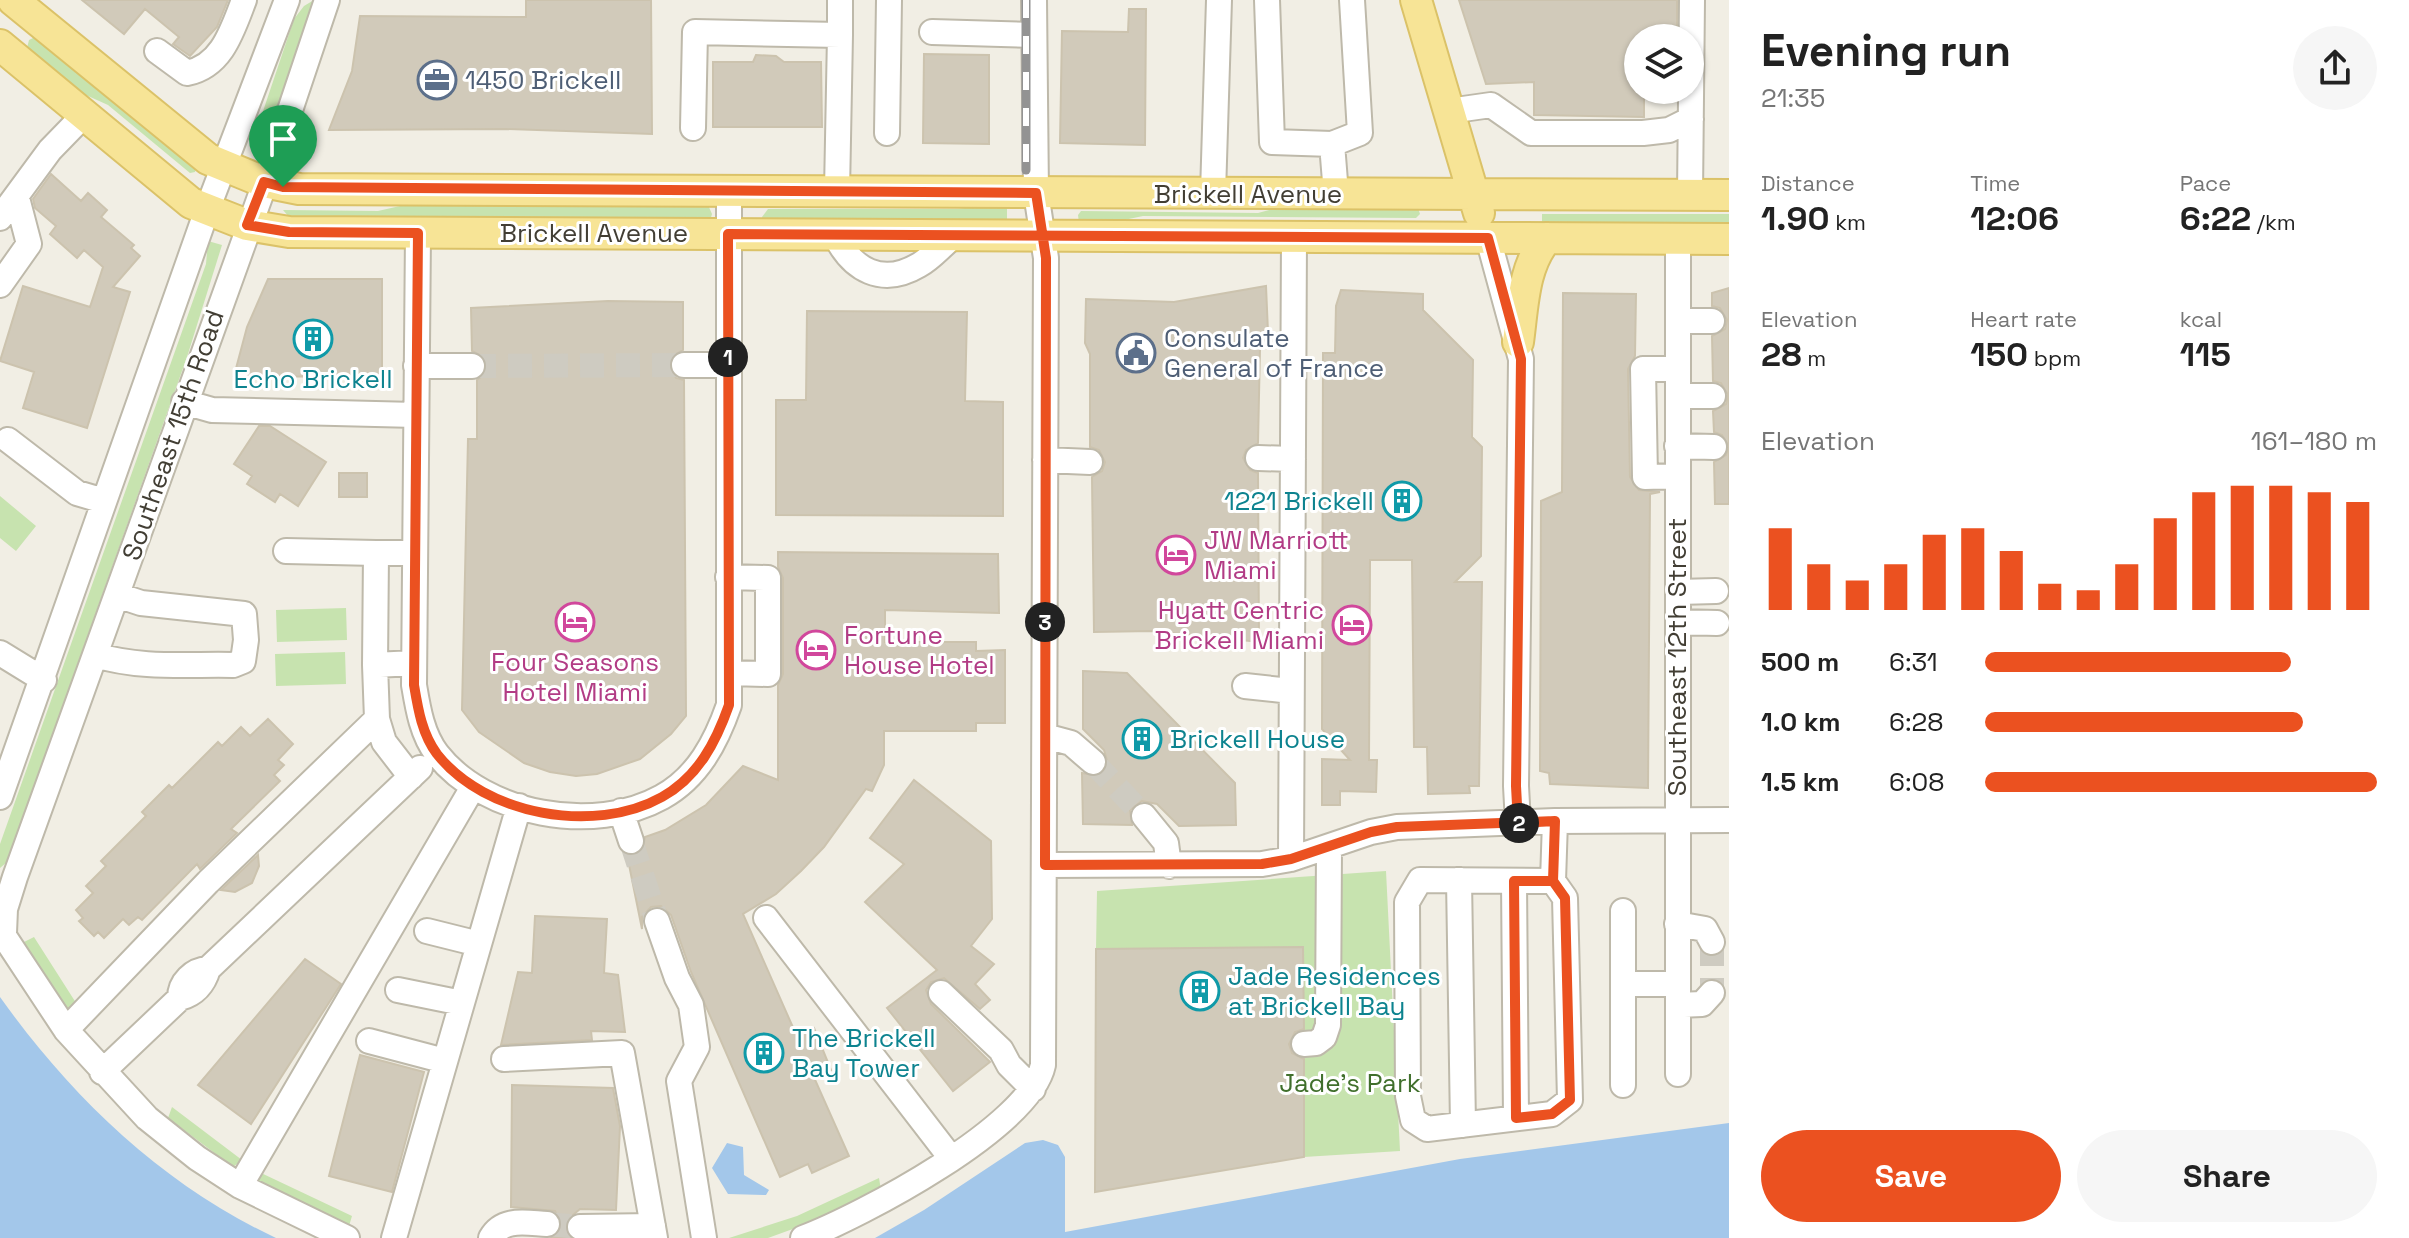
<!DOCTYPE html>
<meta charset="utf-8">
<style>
:root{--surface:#fff;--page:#f6f6f6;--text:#222;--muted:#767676;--accent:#eb5120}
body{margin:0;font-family:"Space Grotesk",sans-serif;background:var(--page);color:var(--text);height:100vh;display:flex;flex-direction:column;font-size:30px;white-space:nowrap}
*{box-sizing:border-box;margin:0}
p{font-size:26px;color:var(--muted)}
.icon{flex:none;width:44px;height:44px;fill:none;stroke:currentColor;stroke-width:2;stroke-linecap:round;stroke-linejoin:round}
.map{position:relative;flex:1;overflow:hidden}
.drawer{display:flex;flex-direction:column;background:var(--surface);width:680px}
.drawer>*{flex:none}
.buttons{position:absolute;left:1624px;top:24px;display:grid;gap:16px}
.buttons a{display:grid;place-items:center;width:80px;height:80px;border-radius:50%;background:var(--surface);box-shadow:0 2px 6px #0004;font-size:40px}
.pin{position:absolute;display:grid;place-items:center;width:68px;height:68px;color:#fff;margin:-82px -34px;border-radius:50% 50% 50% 0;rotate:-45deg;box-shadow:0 0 8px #0007}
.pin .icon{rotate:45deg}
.km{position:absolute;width:40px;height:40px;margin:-20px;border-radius:50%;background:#222;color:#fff;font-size:22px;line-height:40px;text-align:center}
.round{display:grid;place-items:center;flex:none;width:84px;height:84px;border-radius:42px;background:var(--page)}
.summary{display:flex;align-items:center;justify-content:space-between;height:136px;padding:0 32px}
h1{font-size:44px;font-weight:800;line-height:60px}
.metrics{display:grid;grid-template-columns:repeat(3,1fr);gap:12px;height:136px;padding:8px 32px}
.metrics div{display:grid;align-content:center}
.metrics b{font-size:34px;font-weight:800}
.metrics small{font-size:22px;font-weight:400}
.metrics p{font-size:22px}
.chart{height:224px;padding:16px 32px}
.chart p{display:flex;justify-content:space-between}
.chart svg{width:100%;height:144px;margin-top:8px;stroke:var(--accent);stroke-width:6}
.action{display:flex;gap:16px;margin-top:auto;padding:16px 32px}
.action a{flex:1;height:92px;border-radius:48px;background:var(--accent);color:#fff;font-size:32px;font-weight:800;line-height:92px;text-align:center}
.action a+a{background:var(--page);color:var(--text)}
ul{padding:0 32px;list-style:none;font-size:26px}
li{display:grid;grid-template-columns:128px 96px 1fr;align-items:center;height:60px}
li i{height:20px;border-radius:10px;background:var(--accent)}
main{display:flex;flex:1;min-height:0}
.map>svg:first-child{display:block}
.green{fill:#c7e3af}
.water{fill:#a3c7ea}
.building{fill:#d1caba;stroke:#ccc3ae;stroke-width:2}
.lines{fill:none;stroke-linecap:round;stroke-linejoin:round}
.minor-tunnel{stroke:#cecbc1;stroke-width:24;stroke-dasharray:24 12;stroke-linecap:butt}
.minor-casing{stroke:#beb9aa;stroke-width:28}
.major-casing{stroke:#dbc268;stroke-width:34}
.minor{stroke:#fff;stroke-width:24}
.major{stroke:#f7e496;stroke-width:30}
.rail-casing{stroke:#939393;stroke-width:9}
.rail{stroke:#fff;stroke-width:6;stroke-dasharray:18;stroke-linecap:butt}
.route-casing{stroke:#fff;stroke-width:16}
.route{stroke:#eb5120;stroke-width:10}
.labels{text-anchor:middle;stroke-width:6;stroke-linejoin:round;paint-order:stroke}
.service-label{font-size:26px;fill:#4e5e75;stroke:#fff;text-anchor:start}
.street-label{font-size:26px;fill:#423e34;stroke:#fff}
.culture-label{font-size:26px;fill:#0d838f;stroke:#fff;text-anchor:start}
.hotel-label{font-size:26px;fill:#b23c85;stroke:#fff;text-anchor:start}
.park-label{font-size:26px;fill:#406f2c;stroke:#fff}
</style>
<main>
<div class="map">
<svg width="1729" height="1238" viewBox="0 0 1729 1238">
<rect width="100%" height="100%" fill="#f1eee4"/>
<path class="green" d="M314,0l-50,152 -13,-5 43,-128 10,-13z
M35,37l161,131 -1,4 -5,1 -82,-68 -40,-18 -41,-39 2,-8z
M435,198l273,7 4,9 -2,7 -421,-4 -6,-7 95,1z
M1299,202l118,3 3,9 -4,4 -273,-2 -43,9 -21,-2 -1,-8 3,-4 177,2z
M992,204l15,1v16h-244l-1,-4 6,-8h190z
M1542,214h187v14l-187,-1z
M208,241l14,4 -35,112 -180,505 -7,6v-24l206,-580z
M0,496l36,30 -20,25 -16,-13z
M346,608l1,32 -70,2 -1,-32z
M345,652l1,32 -70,2 -1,-32z
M1386,871l14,280 -96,6 -1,-210 -207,2 1,-58z
M34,937l44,69 -11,5 -43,-69z
M172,1107l70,53 -9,7 -65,-49z
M259,1172l93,44 -3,10 -91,-44z
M879,1178l2,12 -58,28 -55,20h-39l68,-22z"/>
<path class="water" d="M0,997c72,101 163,188 276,241h-276z
M1729,1123v115h-854l49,-28 101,-67 18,-3 15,5 7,12v75l395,-73z
M727,1143l16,4 1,28 25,15 -3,5 -38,-1 -16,-26z"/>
<path class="building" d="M82,0h146l-11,27 -27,29 -17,-12 6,-7 -34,-28 -21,25z
M526,0h125l1,134 -146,-5 -177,1 23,-59 8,-55 166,1z
M1459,0h218v38h-39v52h6v27l-110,-2v-33l-48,2z
M1129,9h17l-1,136 -85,-2 2,-112 66,1z
M924,54l65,1v89l-66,-1z
M756,55l20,1 8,6h37l1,65h-109v-65h40z
M51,174l30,27 7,-8 19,17 -6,7 33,28 -3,3 9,8 -27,31 17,5 -43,136 -64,-20 11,-36 -34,-11 23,-75 67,21 13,-40 -19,-17 -7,8 -27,-24 6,-8 -21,-18 -2,-9z
M268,279h114v98l-148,-1 13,-49z
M1266,286l2,46 -8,16 -2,95 -12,7 -3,8 7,12 8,3 1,169 -107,-11 -58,1 -2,-155 10,-6 3,-9 -6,-12 -9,-3v-93l-5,-11 1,-44 88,3z
M1729,288v216h-14l-1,-42 12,-7 3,-8 -7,-12 -8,-3 -1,-21 13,-7 2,-9 -7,-12 -8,-2 -1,-45 13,-7 2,-9 -7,-12 -8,-2v-13z
M1341,290l82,4v16l50,50 -1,77 10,10 -1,109 -26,26h27l-3,204h-10l1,7 -42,1 -1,-47h-13l-2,-187h-42l-1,200h8l-1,32 -36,-1v14h-18v-46l28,1 -28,-31 1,-376h12l1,-47z
M1563,293l73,1 -1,62 -7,13 2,108 9,13 21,2 -10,2 -2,294 -98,-4 -1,-11 -9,-2 1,-270 21,-9z
M608,301l75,1v48l-12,7 -2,9 7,12 8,2 2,336 -15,18 -31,25 -43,15 -21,2 -26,-4 -26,-9 -45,-31 -17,-22 6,-271h9v-59l8,-6 2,-7 -2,-9 -13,-7 -1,-43z
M807,311l160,1 -2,89 38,1v114l-227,-1v-115h30z
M259,426h11l56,36 -28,44 -18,-12 -5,8 -28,-18 5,-8 -18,-12z
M339,473h28v24h-28z
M778,552l220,2 1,59 -114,-3v32h91v9l29,-1v73h-29v8h-92v34l-12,26 -6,-2 -42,58 -23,24 -25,23 -33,20 52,118 19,-4 17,42 -19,3 37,83 -37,17 -4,-9 -28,13 -89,-205 -20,-57 -10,-9 -10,1 -9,10v12l-15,-74 15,-4 3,-14 20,-7 41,-25 37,-39 35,14v-95l5,-11v-96l-5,-11z
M1083,671l44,2 108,110 1,42 -57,1 -22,-22 -15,-3 -12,9 2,15 -49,-1 -1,-51 17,3 9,-12 -4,-14 -21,-21z
M268,719l25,25 -15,16 6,5 -10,10 6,6 -49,48 6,4 -37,36 -3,-5 -55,56 -4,-3 -9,8 -6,-6 -19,19 -6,-6 -4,4 -15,-15 4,-3 -7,-8 17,-17 -7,-7 20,-20 -5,-5 45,-45 -4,-4 27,-27 3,3 46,-46 4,4 19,-19 9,9z
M914,780l77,61 1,78 -21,27 23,18 -19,20 15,16 -10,9 -36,-31 -13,4 -5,8 5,14 59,58 -37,29 -66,-83 50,-38 -72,-68 39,-38 -34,-26z
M258,855l1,11 -7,17 -17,9 -14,-2z
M535,916l72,3 -3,54 14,2 7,57 -34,-1 1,9 -91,5 17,-73 14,1z
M1303,947l1,82 -9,3 -6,12 3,9 12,6v98l-209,35 1,-243z
M305,959l36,25 -90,140 -53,-39z
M360,1055l64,17 -32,120 -63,-16z
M512,1085l101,3 7,38 -4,84 -36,-1 -13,11 -2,8 5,10h-19l8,-5 3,-7 -7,-15 -44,-4z"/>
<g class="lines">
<path class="minor-tunnel" d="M472,366l212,-1
M1093,762l51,54
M631,841l26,80
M1712,942v51
M547,1224l33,3"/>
<g class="minor-casing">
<path id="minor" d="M1267,0l5,142 60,2 28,-11 -8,-133
M932,32l102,3
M840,35v-35
M157,51l30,22c35,-7 45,-42 57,-73
M1449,111l42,-6 40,28h112l26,-3 22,-11
M693,128l2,-96 145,3 -3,156
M887,133l2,-133
M1332,144l4,50
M1213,193l6,-193
M1690,195l2,-195
M0,218l50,-68 34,-35
M418,233l-4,452c4,24 8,49 23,69 48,61 157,81 225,43 36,-20 54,-55 67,-92v-514
M835,235c17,35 47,52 84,30 13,-7 23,-20 35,-29
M1488,238l33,121 -5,427 2,37
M0,285l29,-41 -12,-46
M1678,321h34
M684,365h44
M416,366h56
M1678,396h35
M184,402l28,8 204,5
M8,440l69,53 27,8
M1677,446l37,1
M1258,458l35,1
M1045,460l45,2
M1677,476l-32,1 -2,-108h35
M286,551l90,2
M728,577l40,1v96l-39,-1
M1678,592l38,-1
M1678,622l39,1
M0,653l44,27
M96,655c44,14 92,9 137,10l10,-4 3,-21 -2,-26 -103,-11 -24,-8
M375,665l1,-112h38
M1245,686l46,5
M377,719l7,23 27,35
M1045,736l26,7 22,19
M0,797l207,-587 80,-210
M621,811l10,30
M1144,816l22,27 3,23
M1291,859l3,-622
M1045,865l217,-1 29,-5 80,-27 26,-5 158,-6 174,-1
M1459,880l4,245
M1514,881l2,237
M1553,881l12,17 5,202 -18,14 -125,15 -14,-9 -5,-24 -1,-194 13,-22 133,1 2,-60
M1623,911v73h55
M766,918l185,240
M657,921l20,57 14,27 6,42 -18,34 25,157
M1677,924l28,5 7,13
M0,930l66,100 81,88 50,40 43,28 107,52
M427,931l52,13
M4,933l1,-24 10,-32 259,-719 53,-158
M208,969c-15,1 -28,13 -28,29 15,-4 24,-15 28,-29l212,-201
M1623,984v101
M398,990l64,13
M941,993l60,57 8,15 24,24
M1678,1005l24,-1 10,-11
M66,1030l142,-148 169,-163 -2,-54 39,-2
M369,1041l76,20
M1304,1044l12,-1 8,-6 4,-12 1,-177
M504,1059l118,-6 33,185
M102,1072l78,-74
M1678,1074v-835
M240,1186l233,-399
M580,1227l73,-1
M394,1238l125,-432
M491,1238c12,-21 35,-15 56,-14
M803,1238c58,-22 227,-111 240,-173l3,-807 -10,-65 -2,-193"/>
</g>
<g class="major-casing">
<path id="major" d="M13,0l195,159 56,23 35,7 1430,6
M1416,0l63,213
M0,45l191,158 56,22 42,7 1440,7
M1518,342c5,-36 5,-76 29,-104"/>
</g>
<use href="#minor" class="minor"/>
<use href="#major" class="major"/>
<g class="rail-casing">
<path id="rail" d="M1026,0v170"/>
</g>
<use href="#rail" class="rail"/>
</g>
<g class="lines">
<g class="route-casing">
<path id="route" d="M283,187l-19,-5 -17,43 42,7 129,1 -4,452c4,24 8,49 23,69 48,61 157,81 225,43 36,-20 54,-55 67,-92l-1,-471 760,4 33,121 -5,427 2,37 37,-2 -2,60h-39l2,237 36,-4 18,-14 -5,-202 -12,-17 2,-60 -158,6 -26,5 -80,27 -29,5 -217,1 1,-607 -10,-65 -753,-6"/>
</g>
<use href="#route" class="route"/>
</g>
<defs>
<g id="office-ring" transform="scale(2)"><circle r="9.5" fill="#fff" stroke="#5c6f8a" stroke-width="1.5"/><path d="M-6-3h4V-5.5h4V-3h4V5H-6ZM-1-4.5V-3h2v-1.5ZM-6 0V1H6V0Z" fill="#5c6f8a"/></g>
<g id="building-ring" transform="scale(2)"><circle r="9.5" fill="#fff" stroke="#0f9aa8" stroke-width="1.5"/><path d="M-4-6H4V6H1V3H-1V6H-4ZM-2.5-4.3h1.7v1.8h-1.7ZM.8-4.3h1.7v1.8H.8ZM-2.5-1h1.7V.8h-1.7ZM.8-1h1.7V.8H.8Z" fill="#0f9aa8"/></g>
<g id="civic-ring" transform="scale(2)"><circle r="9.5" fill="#fff" stroke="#5c6f8a" stroke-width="1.5"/><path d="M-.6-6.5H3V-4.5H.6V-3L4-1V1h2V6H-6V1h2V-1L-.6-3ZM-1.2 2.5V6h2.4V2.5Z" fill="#5c6f8a"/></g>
<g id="hotel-ring" transform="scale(2)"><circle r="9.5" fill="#fff" stroke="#d1479c" stroke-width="1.5"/><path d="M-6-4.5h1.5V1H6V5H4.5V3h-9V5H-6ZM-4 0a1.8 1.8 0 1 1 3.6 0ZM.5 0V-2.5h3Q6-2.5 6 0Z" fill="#d1479c"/></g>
</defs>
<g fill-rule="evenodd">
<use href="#office-ring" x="437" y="80"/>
<use href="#building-ring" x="313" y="339"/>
<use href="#civic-ring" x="1136" y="353"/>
<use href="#building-ring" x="1402" y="501"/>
<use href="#hotel-ring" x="1176" y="555"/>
<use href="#hotel-ring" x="575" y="622"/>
<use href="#hotel-ring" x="1352" y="625"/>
<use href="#hotel-ring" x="816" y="650"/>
<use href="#building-ring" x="1142" y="739"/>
<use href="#building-ring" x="1200" y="991"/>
<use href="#building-ring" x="764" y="1053"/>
</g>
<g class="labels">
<g class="service-label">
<text x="465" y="89">1450 Brickell</text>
<text x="1164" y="347">Consulate<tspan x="1164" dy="30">General of France</tspan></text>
</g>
<g class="street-label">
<text x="1248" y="203">Brickell Avenue</text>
<text x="594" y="242">Brickell Avenue</text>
<text transform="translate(173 435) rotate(-71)" y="9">Southeast 15th Road</text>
<text transform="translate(1677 657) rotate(-90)" y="9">Southeast 12th Street</text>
</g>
<g class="culture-label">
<text x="313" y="388" text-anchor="middle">Echo Brickell</text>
<text x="1374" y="510" text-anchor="end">1221 Brickell</text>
<text x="1170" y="748">Brickell House</text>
<text x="1228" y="985">Jade Residences<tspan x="1228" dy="30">at Brickell Bay</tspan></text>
<text x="792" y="1047">The Brickell<tspan x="792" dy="30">Bay Tower</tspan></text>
</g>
<g class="hotel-label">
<text x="1204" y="549">JW Marriott<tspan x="1204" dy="30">Miami</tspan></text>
<text x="1324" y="619" text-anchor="end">Hyatt Centric<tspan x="1324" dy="30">Brickell Miami</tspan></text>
<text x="844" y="644">Fortune<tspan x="844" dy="30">House Hotel</tspan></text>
<text x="575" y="671" text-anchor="middle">Four Seasons<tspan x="575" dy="30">Hotel Miami</tspan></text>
</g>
<g class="park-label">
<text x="1350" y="1092">Jade's Park</text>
</g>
</g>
</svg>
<div class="buttons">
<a><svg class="icon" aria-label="layers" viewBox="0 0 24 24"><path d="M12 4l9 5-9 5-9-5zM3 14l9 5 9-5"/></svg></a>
</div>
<div class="pin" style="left:283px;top:187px;background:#1e9e55"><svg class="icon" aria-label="arrive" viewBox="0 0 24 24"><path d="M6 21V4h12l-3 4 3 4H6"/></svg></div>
<b class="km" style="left:728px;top:357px">1</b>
<b class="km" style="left:1519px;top:823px">2</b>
<b class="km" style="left:1045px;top:622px">3</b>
</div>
<section class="drawer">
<div class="summary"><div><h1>Evening run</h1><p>21:35</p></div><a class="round"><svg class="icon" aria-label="share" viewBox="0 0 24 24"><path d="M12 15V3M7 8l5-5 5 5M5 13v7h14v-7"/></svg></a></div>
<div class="metrics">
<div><p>Distance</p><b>1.90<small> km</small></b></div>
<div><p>Time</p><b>12:06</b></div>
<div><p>Pace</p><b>6:22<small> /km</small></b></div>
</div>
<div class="metrics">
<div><p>Elevation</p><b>28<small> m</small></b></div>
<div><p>Heart rate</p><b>150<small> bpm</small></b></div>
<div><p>kcal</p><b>115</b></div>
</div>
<div class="chart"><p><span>Elevation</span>161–180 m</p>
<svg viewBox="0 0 160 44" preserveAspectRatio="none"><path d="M5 44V19M15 44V30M25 44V35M35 44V30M45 44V21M55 44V19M65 44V26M75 44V36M85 44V38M95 44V30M105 44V16M115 44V8M125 44V6M135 44V6M145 44V8M155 44V11"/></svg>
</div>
<ul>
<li><b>500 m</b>6:31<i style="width:78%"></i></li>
<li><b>1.0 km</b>6:28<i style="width:81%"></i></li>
<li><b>1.5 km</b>6:08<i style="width:100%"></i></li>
</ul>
<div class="action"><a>Save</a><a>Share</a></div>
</section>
</main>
